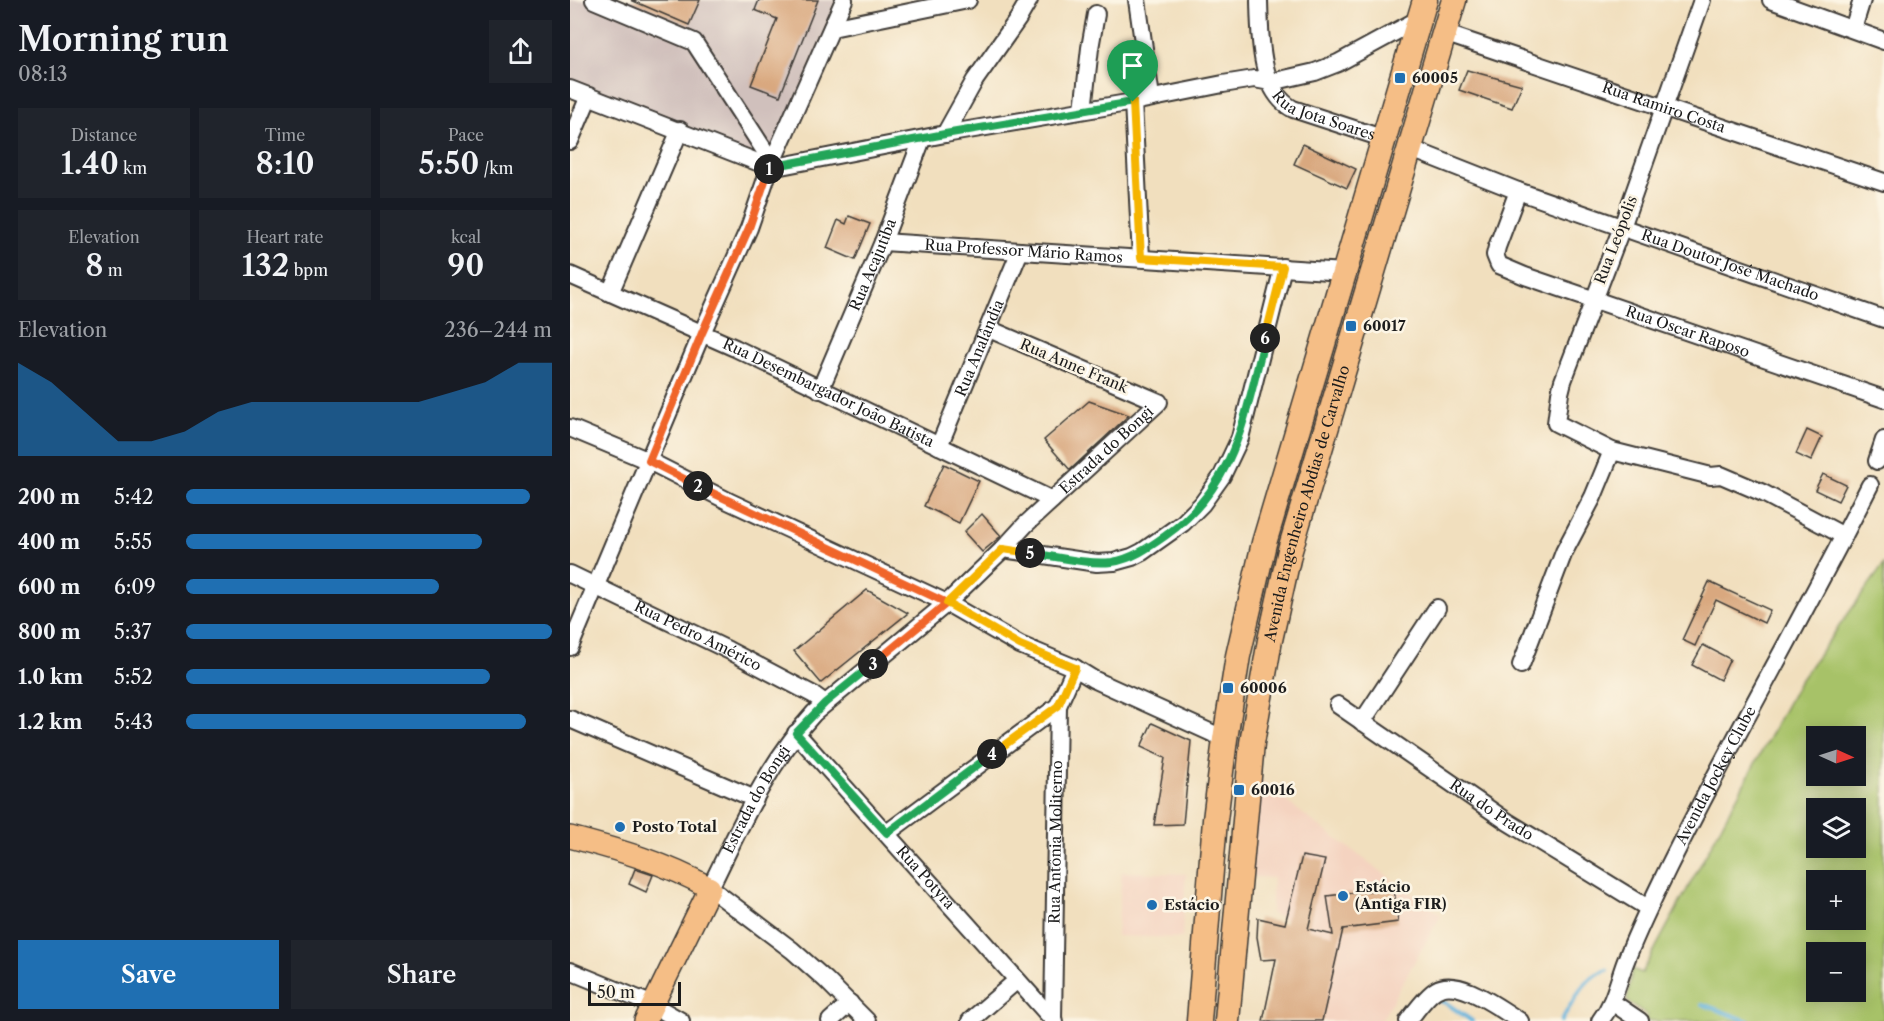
<!DOCTYPE html>
<meta charset="utf-8">
<style>
:root{--surface:#171b24;--page:#20242c;--text:#f1f3f6;--muted:#9ea1a6;--accent:#1f6fb2}
body{margin:0;font-family:"Libre Caslon Text",serif;background:var(--page);color:var(--text);height:100vh;display:flex;flex-direction:column;font-size:22px;white-space:nowrap}
*{box-sizing:border-box;margin:0}
p{font-size:20px;color:var(--muted)}
.icon{flex:none;width:33px;height:33px;fill:none;stroke:currentColor;stroke-width:2;stroke-linecap:round;stroke-linejoin:round}
.map{position:relative;flex:1;overflow:hidden}
.side{display:flex;flex-direction:column;background:var(--surface);width:570px}
.side>*{flex:none}
.needle{width:39px;rotate:93deg}
.fabs{position:absolute;left:1236px;top:726px;display:grid;gap:12px}
.fabs a{display:grid;place-items:center;width:60px;height:60px;border-radius:0px;background:var(--surface);box-shadow:0 3px 15px #0003;font-size:30px}
.scale{position:absolute;left:18px;bottom:15px;width:93px;box-sizing:border-box;padding-left:6px;border:3px solid #1c1c1c;border-top:0;font-size:16px;line-height:21px;white-space:nowrap;color:#1c1c1c;-webkit-text-stroke:4px #fcf5e5;paint-order:stroke}
.pin{position:absolute;display:grid;place-items:center;width:51px;height:51px;color:#fff;margin:-62px -26px;border-radius:50% 50% 50% 0;rotate:-45deg;box-shadow:0 0 6px #0007}
.pin .icon{rotate:45deg}
.km{position:absolute;width:30px;height:30px;margin:-15px;border-radius:50%;background:#222;color:#fff;font-size:16px;line-height:30px;text-align:center}
.round{display:grid;place-items:center;flex:none;width:63px;height:63px;border-radius:0px;background:var(--page)}
.summary{display:flex;align-items:center;justify-content:space-between;height:102px;padding:0 18px}
h1{font-size:33px;font-weight:600;line-height:45px}
.metrics{display:grid;grid-template-columns:repeat(3,1fr);gap:9px;height:102px;padding:6px 18px}
.metrics div{display:grid;align-content:center;border-radius:0px;background:var(--page);text-align:center}
.metrics b{font-size:30px;font-weight:600}
.metrics small{font-size:16px;font-weight:400}
.metrics p{font-size:16px}
.chart{height:168px;padding:12px 18px}
.chart p{display:flex;justify-content:space-between}
.chart svg{width:100%;height:108px;margin-top:6px;fill:var(--accent);opacity:.7}
.button{display:flex;gap:12px;margin-top:auto;padding:12px 18px}
.button a{flex:1;height:69px;border-radius:0px;background:var(--accent);color:#fff;font-size:24px;font-weight:600;line-height:69px;text-align:center}
.button a+a{background:var(--page);color:var(--text)}
ul{padding:0 18px;list-style:none;font-size:20px}
li{display:grid;grid-template-columns:96px 72px 1fr;align-items:center;height:45px}
li i{height:15px;border-radius:8px;background:var(--accent)}
main{display:flex;flex:1;min-height:0}
.map>svg:first-child{display:block}
.built{fill:#f4d3c0}
.industrial{fill:#d0c0bc}
.green{fill:#a7c268;stroke:#626f42;stroke-width:1.5;fill-rule:evenodd}
.lines{fill:none;stroke-linecap:round;stroke-linejoin:round}
.stream{stroke:#62b2dd;stroke-width:4}
.building{fill:#d9a87f}
.minor-casing{stroke:#3c3934;stroke-width:20}
.major-casing{stroke:#3c3934;stroke-width:24}
.highway-casing{stroke:#3c3934;stroke-width:27}
.minor{stroke:#fff;stroke-width:16}
.major{stroke:#f5be86;stroke-width:21}
.highway{stroke:#f5be86;stroke-width:24}
.split-1-casing{stroke:#fff;stroke-width:12}
.split-2-casing{stroke:#fff;stroke-width:12}
.split-3-casing{stroke:#fff;stroke-width:12}
.split-4-casing{stroke:#fff;stroke-width:12}
.split-5-casing{stroke:#fff;stroke-width:12}
.split-6-casing{stroke:#fff;stroke-width:12}
.split-7-casing{stroke:#fff;stroke-width:12}
.split-1{stroke:#22a559;stroke-width:8}
.split-2{stroke:#f0652b;stroke-width:8}
.split-3{stroke:#f0652b;stroke-width:8}
.split-4{stroke:#22a559;stroke-width:8}
.split-5{stroke:#f5b400;stroke-width:8}
.split-6{stroke:#22a559;stroke-width:8}
.split-7{stroke:#f5b400;stroke-width:8}
.poi-dot{fill:#1f6fb2;stroke:#fcf5e5;stroke-width:2}
.labels{text-anchor:middle;stroke-width:5;stroke-linejoin:round;paint-order:stroke}
.poi-label{font-size:15px;font-weight:bold;fill:#1c1c1c;stroke:#fcf5e5;text-anchor:start}
.street-label{font-size:15px;fill:#1c1c1c;stroke:#fcf5e5}
</style>
<main>
<section class="side">
<div class="summary"><div><h1>Morning run</h1><p>08:13</p></div><a class="round"><svg class="icon" aria-label="share" viewBox="0 0 24 24"><path d="M12 15V3M7 8l5-5 5 5M5 13v7h14v-7"/></svg></a></div>
<div class="metrics">
<div><p>Distance</p><b>1.40<small> km</small></b></div>
<div><p>Time</p><b>8:10</b></div>
<div><p>Pace</p><b>5:50<small> /km</small></b></div>
</div>
<div class="metrics">
<div><p>Elevation</p><b>8<small> m</small></b></div>
<div><p>Heart rate</p><b>132<small> bpm</small></b></div>
<div><p>kcal</p><b>90</b></div>
</div>
<div class="chart"><p><span>Elevation</span>236–244 m</p>
<svg viewBox="0 0 160 44" preserveAspectRatio="none"><path d="M0 44V6L10 14L20 26L30 38L40 38L50 34L60 26L70 22L80 22L90 22L100 22L110 22L120 22L130 18L140 14L150 6L160 6V44z"/></svg>
</div>
<ul>
<li><b>200 m</b>5:42<i style="width:94%"></i></li>
<li><b>400 m</b>5:55<i style="width:81%"></i></li>
<li><b>600 m</b>6:09<i style="width:69%"></i></li>
<li><b>800 m</b>5:37<i style="width:100%"></i></li>
<li><b>1.0 km</b>5:52<i style="width:83%"></i></li>
<li><b>1.2 km</b>5:43<i style="width:93%"></i></li>
</ul>
<div class="button"><a>Save</a><a>Share</a></div>
</section>
<div class="map">
<svg width="1314" height="1021" viewBox="0 0 1314 1021">
<rect width="100%" height="100%" fill="#fcf5e5"/>
<filter id="ink" filterUnits="userSpaceOnUse"><feTurbulence type="fractalNoise" baseFrequency=".0167" numOctaves="2"/><feDisplacementMap in="SourceGraphic" scale="12" xChannelSelector="R" yChannelSelector="G"/><feConvolveMatrix kernelMatrix="1 2 1 2 8 2 1 2 1" color-interpolation-filters="sRGB"/></filter>
<filter id="wash" filterUnits="userSpaceOnUse"><feTurbulence type="fractalNoise" baseFrequency=".008" numOctaves="4" result="noise"/><feDisplacementMap in="SourceGraphic" scale="24" xChannelSelector="R" yChannelSelector="G"/><feGaussianBlur stdDeviation="1.35" result="paint"/><feColorMatrix in="noise" values="0 0 0 0 0 0 0 0 0 0 0 0 0 0 0 0 0 1.4 0 .05"/><feComposite in="paint" operator="in"/></filter>
<g filter="url(#wash)">
<rect width="100%" height="100%" fill="#f1dfbe"/>
<path class="built" d="M683,774l55,44 133,97 -60,106h-118l22,-101 -14,-7 2,-35 -29,-2z
M552,872l64,2 -4,64 -65,-2z"/>
<path class="industrial" d="M0,0h273l-75,170 -198,-80z"/>
<path class="green" d="M1314,564v457h-240l3,-6 -20,-14 5,-32 10,4 157,-291zM1246,736h40v40h-40zM1246,808h40v40h-40zM1246,880h40v40h-40zM1246,952h40v40h-40z"/>
<g class="lines">
<path class="stream" d="M864,999l12,4 26,18
M1132,1004l46,17
M991,1021c12,-18 23,-46 46,-51"/>
</g>
<g id="blocks">
<path class="building" d="M61,0h69l-11,25z
M189,0h59l-38,96 -29,-11 26,-66 -22,-9z
M897,70l55,15 -10,23 -53,-18z
M733,144l53,25 -9,19 -53,-24z
M279,216l21,8 -15,36 -28,-12 11,-28 8,4z
M519,401l40,14 -59,55 -26,-30z
M1237,430l15,7 -11,24 -15,-7z
M374,464l35,17 -20,42 -35,-17z
M1253,474l23,11 -8,16 -23,-11z
M412,514l19,22 -19,16 -18,-20z
M1139,582l61,28 -6,13 -48,-23 -21,46 -13,-6z
M297,590l41,23 -87,70 -27,-32z
M1133,645l27,14 -10,21 -28,-15z
M582,723l39,18 -8,83 -29,1 11,-67 -24,-11z
M732,856l23,4 -17,69 25,6 -6,-39 67,-8 4,34 -55,7 -21,92h-59l13,-62 -15,1 -4,-23 1,-19 27,6z
M65,869l18,6 -7,17 -17,-8z"/>
</g>
</g>
<g filter="url(#ink)">
<use href="#blocks" fill-opacity="0" stroke="#3c3934" stroke-width="1.5"/>
<g class="lines">
<g class="minor-casing">
<g id="minor">
<path d="M24,0l100,42 78,120"/>
<path d="M567,0l14,97"/>
<path id="s1" d="M689,0c1,35 0,91 34,109l92,30"/>
<path d="M1132,0l-80,227 -59,154 -3,12 -4,30 56,28 99,25 10,-1 42,18 81,43"/>
<path d="M1201,0l113,41"/>
<path d="M262,28l136,-28"/>
<path d="M1283,29l9,-29"/>
<path id="s2" d="M874,33l440,149"/>
<path d="M0,89l200,78h6l169,-33 188,-32 90,-18 31,-5 17,3 44,-10 23,-9 81,-44"/>
<path d="M563,102l8,156"/>
<path d="M513,110l7,-62 6,-34"/>
<path d="M375,134l30,-54 43,-61 11,-19"/>
<path d="M0,141l19,-45"/>
<path id="s3" d="M839,148l109,43 366,128"/>
<path id="s4" d="M948,191l-21,56 -2,8 4,10 26,11 359,123"/>
<path id="s5" d="M313,242l461,30"/>
<path id="s6" d="M0,275l165,73 317,152"/>
<path d="M40,293l70,-163"/>
<path id="s7" d="M250,390l63,-148 39,-103"/>
<path d="M0,428l79,33 79,40 219,102 73,42 55,23 18,11 132,60"/>
<path id="s8" d="M369,446l81,-195"/>
<path d="M1307,461l7,-21"/>
<path d="M433,549l94,14 17,-1 18,-5 10,-5 41,-29 19,-19 20,-28 18,-38 43,-171"/>
<path id="s9" d="M0,574l158,76 86,45 11,8"/>
<path d="M0,647l132,-314 47,-105 21,-61 74,-167"/>
<path d="M951,665l43,-113 29,-55 19,-46"/>
<path id="s10" d="M768,705l170,117 140,86"/>
<path d="M0,719l185,80"/>
<path d="M792,722l75,-114"/>
<path id="s11" d="M226,733l258,288"/>
<path d="M317,833l171,-127"/>
<path d="M0,971l83,34 28,16"/>
<path d="M1042,1002l28,19"/>
<path id="s12" d="M483,1020l5,-314 17,-38"/>
<path d="M260,1021l20,-18"/>
<path id="s13" d="M297,1021l-41,-41 -34,-30 -82,-62c31,-63 56,-122 104,-175l133,-110 56,-54 22,-24 134,-123 -170,-73"/>
<path d="M400,1021l46,-40"/>
<path d="M838,1021c8,-10 18,-25 28,-31 22,-14 64,19 84,31"/>
<path id="s14" d="M1030,1021c14,-18 17,-36 25,-58 12,-32 28,-64 43,-95 64,-129 137,-254 202,-383"/>
</g>
</g>
<g class="major-casing">
<path id="major" d="M0,837c49,13 96,26 140,51l-65,133"/>
</g>
<g class="highway-casing">
<g id="highway">
<path d="M629,1021l16,-201 10,-81 13,-83 26,-113 161,-543"/>
<path id="s15" d="M657,1021l25,-278 18,-103 20,-90 164,-550"/>
</g>
</g>
<use href="#minor" class="minor"/>
<use href="#major" class="major"/>
<use href="#highway" class="highway"/>
</g>
</g>
<g class="lines" filter="url(#ink)">
<g class="split-1-casing">
<path id="split-1" d="M199,169l1,-2 175,-33 188,-32"/>
</g>
<g class="split-2-casing">
<path id="split-2" d="M128,486l-49,-25 53,-128 47,-105 20,-59"/>
</g>
<g class="split-3-casing">
<path id="split-3" d="M128,486l249,117 -74,61"/>
</g>
<g class="split-4-casing">
<path id="split-4" d="M303,664l-48,39 -29,30 91,100 105,-79"/>
</g>
<g class="split-5-casing">
<path id="split-5" d="M422,754l66,-48 17,-38 -55,-23 -73,-42 56,-54 27,4"/>
</g>
<g class="split-6-casing">
<path id="split-6" d="M460,553c26,3 56,12 82,9 20,-3 36,-14 53,-26 72,-51 79,-119 100,-198"/>
</g>
<g class="split-7-casing">
<path id="split-7" d="M563,102l8,156 142,9 -18,71"/>
</g>
<use href="#split-1" class="split-1"/>
<use href="#split-2" class="split-2"/>
<use href="#split-3" class="split-3"/>
<use href="#split-4" class="split-4"/>
<use href="#split-5" class="split-5"/>
<use href="#split-6" class="split-6"/>
<use href="#split-7" class="split-7"/>
</g>
<g class="poi-dot">
<rect x="824" y="72" width="12" height="12" rx="3"/>
<rect x="775" y="320" width="12" height="12" rx="3"/>
<rect x="652" y="682" width="12" height="12" rx="3"/>
<rect x="663" y="784" width="12" height="12" rx="3"/>
<circle cx="50" cy="827" r="6"/>
<circle cx="773" cy="896" r="6"/>
<circle cx="582" cy="905" r="6"/>
</g>
<g class="labels">
<g class="poi-label">
<text x="842" y="83">60005</text>
<text x="793" y="331">60017</text>
<text x="670" y="693">60006</text>
<text x="681" y="795">60016</text>
<text x="62" y="832">Posto Total</text>
<text x="785" y="892">Estácio<tspan x="785" dy="17">(Antiga FIR)</tspan></text>
<text x="594" y="910">Estácio</text>
</g>
<g class="street-label">
<text dy="5" stroke="none"><textPath href="#s2" startOffset="232">Rua Ramiro Costa</textPath></text>
<text dy="5" stroke="none"><textPath href="#s1" startOffset="150">Rua Jota Soares</textPath></text>
<text transform="translate(1046 240) rotate(-69)" y="5">Rua Leópolis</text>
<text dy="5" stroke="none"><textPath href="#s5" startOffset="141">Rua Professor Mário Ramos</textPath></text>
<text dy="5" stroke="none"><textPath href="#s7" startOffset="136">Rua Acajutiba</textPath></text>
<text dy="5" stroke="none"><textPath href="#s3" startOffset="342">Rua Doutor José Machado</textPath></text>
<text dy="5" stroke="none"><textPath href="#s4" startOffset="279">Rua Oscar Raposo</textPath></text>
<text dy="5" stroke="none"><textPath href="#s8" startOffset="106">Rua Analândia</textPath></text>
<text transform="translate(504 366) rotate(23)" y="5">Rua Anne Frank</text>
<text dy="5" stroke="none"><textPath href="#s6" startOffset="284">Rua Desembargador João Batista</textPath></text>
<text dy="5" stroke="none"><textPath href="#s13" startOffset="804">Estrada do Bongi</textPath></text>
<text dy="5" stroke="none"><textPath href="#s15" startOffset="525">Avenida Engenheiro Abdias de Carvalho</textPath></text>
<text dy="5" stroke="none"><textPath href="#s9" startOffset="142">Rua Pedro Américo</textPath></text>
<text dy="5" stroke="none"><textPath href="#s14" startOffset="272">Avenida Jockey Clube</textPath></text>
<text dy="5" stroke="none"><textPath href="#s13" startOffset="306">Estrada do Bongi</textPath></text>
<text dy="5" stroke="none"><textPath href="#s10" startOffset="186">Rua do Prado</textPath></text>
<text dy="5" stroke="none"><textPath href="#s12" startOffset="178">Rua Antônia Moliterno</textPath></text>
<text dy="5" stroke="none"><textPath href="#s11" startOffset="194">Rua Potyra</textPath></text>
</g>
</g>
</svg>
<div class="fabs">
<a><svg class="needle" viewBox="-14 -14 28 28"><path d="M0-13l5 13h-10z" fill="#e53935"/><path d="M0 13l5-13h-10z" fill="#9ea1a6"/></svg></a>
<a><svg class="icon" aria-label="layers" viewBox="0 0 24 24"><path d="M12 4l9 5-9 5-9-5zM3 14l9 5 9-5"/></svg></a>
<a>+</a>
<a>−</a>
</div>
<div class="scale">50 m</div>
<div class="pin" style="left:563px;top:102px;background:#1e9e55"><svg class="icon" aria-label="arrive" viewBox="0 0 24 24"><path d="M6 21V4h12l-3 4 3 4H6"/></svg></div>
<b class="km" style="left:199px;top:169px">1</b>
<b class="km" style="left:128px;top:486px">2</b>
<b class="km" style="left:303px;top:664px">3</b>
<b class="km" style="left:422px;top:754px">4</b>
<b class="km" style="left:460px;top:553px">5</b>
<b class="km" style="left:695px;top:338px">6</b>
</div>
</main>
